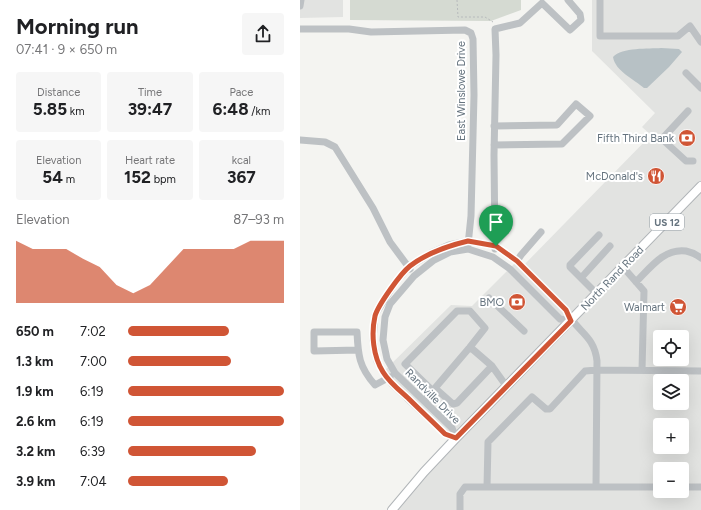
<!DOCTYPE html>
<meta charset="utf-8">
<style>
:root{--surface:#fff;--page:#f6f6f6;--text:#202124;--muted:#757577;--accent:#d05535}
body{margin:0;font-family:Figtree,sans-serif;background:var(--page);color:var(--text);height:100vh;display:flex;flex-direction:column;font-size:15px;white-space:nowrap}
*{box-sizing:border-box;margin:0}
p{font-size:13px;color:var(--muted)}
.icon{flex:none;width:22px;height:22px;fill:none;stroke:currentColor;stroke-width:2;stroke-linecap:round;stroke-linejoin:round}
.map{position:relative;flex:1;overflow:hidden}
.details{display:flex;flex-direction:column;background:var(--surface);width:300px}
.details>*{flex:none}
.fabs{position:absolute;left:353px;top:330px;display:grid;gap:8px}
.fabs a{display:grid;place-items:center;width:36px;height:36px;border-radius:4px;background:var(--surface);box-shadow:0 4px 16px #0002;font-size:20px}
.pin{position:absolute;display:grid;place-items:center;width:34px;height:34px;color:#fff;margin:-41px -17px;border-radius:50% 50% 50% 0;rotate:-45deg;box-shadow:0 0 4px #0007}
.pin .icon{rotate:45deg}
.round{display:grid;place-items:center;flex:none;width:42px;height:42px;border-radius:4px;background:var(--page)}
.head{display:flex;align-items:center;justify-content:space-between;height:68px;padding:0 16px}
h1{font-size:22px;font-weight:700;line-height:30px}
.metrics{display:grid;grid-template-columns:repeat(3,1fr);gap:6px;height:68px;padding:4px 16px}
.metrics div{display:grid;align-content:center;border-radius:4px;background:var(--page);text-align:center}
.metrics b{font-size:17px;font-weight:700}
.metrics small{font-size:11px;font-weight:400}
.metrics p{font-size:11px}
.chart{height:112px;padding:8px 16px}
.chart p{display:flex;justify-content:space-between}
.chart svg{width:100%;height:72px;margin-top:4px;fill:var(--accent);opacity:.7}
ul{padding:0 16px;list-style:none;font-size:13px}
li{display:grid;grid-template-columns:64px 48px 1fr;align-items:center;height:30px}
li i{height:10px;border-radius:5px;background:var(--accent)}
main{display:flex;flex:1;min-height:0}
.map>svg:first-child{display:block}
.built{fill:#e2e3e1;fill-rule:evenodd}
.green{fill:#d5dad2}
.water{fill:#b7c1c5}
.lines{fill:none;stroke-linecap:round;stroke-linejoin:round}
.major-casing{stroke:#b1b5b8;stroke-width:10}
.path{stroke:#b7babc;stroke-width:1;stroke-dasharray:2 2;stroke-linecap:butt}
.minor{stroke:#bdc1c4;stroke-width:7}
.major{stroke:#fff;stroke-width:8}
.route-casing{stroke:#fff;stroke-width:8}
.route{stroke:#d05535;stroke-width:5}
.labels{text-anchor:middle;stroke-width:4;stroke-linejoin:round;paint-order:stroke}
.shield{fill:#fff;stroke:#949ea5;stroke-width:1}
.shield-label{font-size:10px;font-weight:bold;fill:#66747f}
.street-label{font-size:11px;fill:#66747f;stroke:#fff}
.poi-label{font-size:11px;fill:#66747f;stroke:#fff;text-anchor:end}
</style>
<main>
<section class="details">
<div class="head"><div><h1>Morning run</h1><p>07:41 · 9 × 650 m</p></div><a class="round"><svg class="icon" aria-label="share" viewBox="0 0 24 24"><path d="M12 15V3M7 8l5-5 5 5M5 13v7h14v-7"/></svg></a></div>
<div class="metrics">
<div><p>Distance</p><b>5.85<small> km</small></b></div>
<div><p>Time</p><b>39:47</b></div>
<div><p>Pace</p><b>6:48<small> /km</small></b></div>
</div>
<div class="metrics">
<div><p>Elevation</p><b>54<small> m</small></b></div>
<div><p>Heart rate</p><b>152<small> bpm</small></b></div>
<div><p>kcal</p><b>367</b></div>
</div>
<div class="chart"><p><span>Elevation</span>87–93 m</p>
<svg viewBox="0 0 160 44" preserveAspectRatio="none"><path d="M0 44V6L10 11L20 11L30 11L40 17L50 22L60 33L70 38L80 33L90 22L100 11L110 11L120 11L130 11L140 6L150 6L160 6V44z"/></svg>
</div>
<ul>
<li><b>650 m</b>7:02<i style="width:65%"></i></li>
<li><b>1.3 km</b>7:00<i style="width:66%"></i></li>
<li><b>1.9 km</b>6:19<i style="width:100%"></i></li>
<li><b>2.6 km</b>6:19<i style="width:100%"></i></li>
<li><b>3.2 km</b>6:39<i style="width:82%"></i></li>
<li><b>3.9 km</b>7:04<i style="width:64%"></i></li>
</ul>
</section>
<div class="map">
<svg width="401" height="510" viewBox="0 0 401 510">
<rect width="100%" height="100%" fill="#f4f4f1"/>
<path class="built" d="M0,0h43v17l-43,1z
M292,0h109v510h-309l64,-72 -64,-54 -9,-12 68,-67 21,1 45,-45 5,6 129,-132 -9,-8 13,-14 -63,-62zM360,337h22v22h-22zM360,381h22v22h-22zM360,425h22v22h-22zM360,469h22v22h-22z"/>
<path class="green" d="M50,0h171v10l-30,11 -141,-1z"/>
<path class="water" d="M361,48l18,1 3,3 -13,15 -22,21h-3c-9,-8 -29,-17 -31,-31 9,-10 36,-8 48,-9z"/>
<g class="lines">
<g class="major-casing">
<path id="major" d="M92,510l32,-38 32,-34 245,-252"/>
</g>
<path class="path" d="M157,0l1,17h27l8,5"/>
<path class="minor" d="M300,0v36h78l12,-10 11,16
M0,6l1,-6
M0,29h49l22,3 94,-2 6,3 2,6 1,56 -3,121 -3,29
M386,73l15,15
M388,111l-26,28 24,22h7
M0,140l25,2 10,5 38,61 17,34 20,27
M194,145l68,-1 28,-28 -14,-12 -19,21 -63,1
M195,249l-1,-94 2,-100 -1,-26 25,-6 22,-20 28,27 11,-10 -1,-6 -12,-14
M217,261l4,-6 20,-23
M323,267l21,24 -2,79
M281,278l29,-32
M336,282c14,-14 28,-34 50,-31 5,1 11,4 15,7
M297,294l-27,-27v-2l29,-30
M189,298l35,33
M58,350l-44,1v-19h43c1,23 2,35 18,53l15,-8
M135,388l18,16 4,-1 35,-37
M133,391l-28,-27 52,-53h13l15,17 -15,19
M124,401l46,-54 22,19 15,21
M156,438l-11,-4 -53,-50 -9,-12 -6,-11 -4,-21 2,-25 20,-32 14,-16 22,-14 18,-8 19,-4 28,5 21,15 49,49c10,22 28,24 31,51l-1,126
M156,438l-4,-10 -57,-55 -8,-14 -4,-19 2,-23 5,-13 24,-28 20,-16 16,-8 18,-3 25,8 17,12 50,50 11,2
M187,487l1,-45 44,-45 14,12h4l35,-38 12,-1 104,1
M382,487h19
M160,510v-16l5,-7h195"/>
<use href="#major" class="major"/>
</g>
<g class="lines">
<g class="route-casing">
<path id="route" d="M168,241l28,5 21,15 49,49 5,11 -115,117 -11,-4c-12,-12 -25,-24 -37,-36 -9,-8 -19,-16 -25,-26 -10,-16 -12,-38 -8,-56 3,-11 26,-43 35,-50 17,-13 37,-20 58,-25z"/>
</g>
<use href="#route" class="route"/>
</g>
<defs>
<g id="bank-disc" transform="scale(0.9)"><circle r="9.5" fill="#d05535" stroke="#fff"/><path d="M-6-4H6V4H-6ZM0-2.3a2.3 2.3 0 1 0 0 4.6a2.3 2.3 0 1 0 0-4.6Z" fill="#fff"/></g>
<g id="restaurant-disc" transform="scale(0.9)"><circle r="9.5" fill="#d05535" stroke="#fff"/><path d="M-5-6h1v4h1v-4h1v4h1v-4h1v5L-1.5 .5V6h-2V.5L-5-1ZM5-6V6H3V1.5H1.5Q1.5-4 5-6Z" fill="#fff"/></g>
<g id="supermarket-disc" transform="scale(0.9)"><circle r="9.5" fill="#d05535" stroke="#fff"/><path d="M-6-5.5h2.5l.6 2H6L4.5 2H-2.5L-4.4-4H-6ZM-1.5 3.2a1.3 1.3 0 1 0 .1 0ZM3 3.2a1.3 1.3 0 1 0 .1 0Z" fill="#fff"/></g>
</defs>
<g fill-rule="evenodd">
<use href="#bank-disc" x="387" y="138"/>
<use href="#restaurant-disc" x="356" y="176"/>
<use href="#bank-disc" x="217" y="302"/>
<use href="#supermarket-disc" x="378" y="307"/>
</g>
<g class="labels">
<rect class="shield" x="350" y="214" width="34" height="16" rx="3"/>
<g class="shield-label">
<text x="367" y="226">US 12</text>
</g>
<g class="street-label">
<text transform="translate(161 91) rotate(-90)" y="4">East Winslowe Drive</text>
<text transform="translate(312 278) rotate(-46)" y="4">North Rand Road</text>
<text transform="translate(133 396) rotate(45)" y="4">Randville Drive</text>
</g>
<g class="poi-label">
<text x="374" y="142">Fifth Third Bank</text>
<text x="343" y="180">McDonald's</text>
<text x="204" y="306">BMO</text>
<text x="365" y="311">Walmart</text>
</g>
</g>
</svg>
<div class="fabs">
<a><svg class="icon" aria-label="locate" viewBox="0 0 24 24"><circle cx="12" cy="12" r="6"/><path d="M12 2v4M12 18v4M2 12h4M18 12h4"/></svg></a>
<a><svg class="icon" aria-label="layers" viewBox="0 0 24 24"><path d="M12 4l9 5-9 5-9-5zM3 14l9 5 9-5"/></svg></a>
<a>+</a>
<a>−</a>
</div>
<div class="pin" style="left:196px;top:246px;background:#1e9e55"><svg class="icon" aria-label="arrive" viewBox="0 0 24 24"><path d="M6 21V4h12l-3 4 3 4H6"/></svg></div>
</div>
</main>
